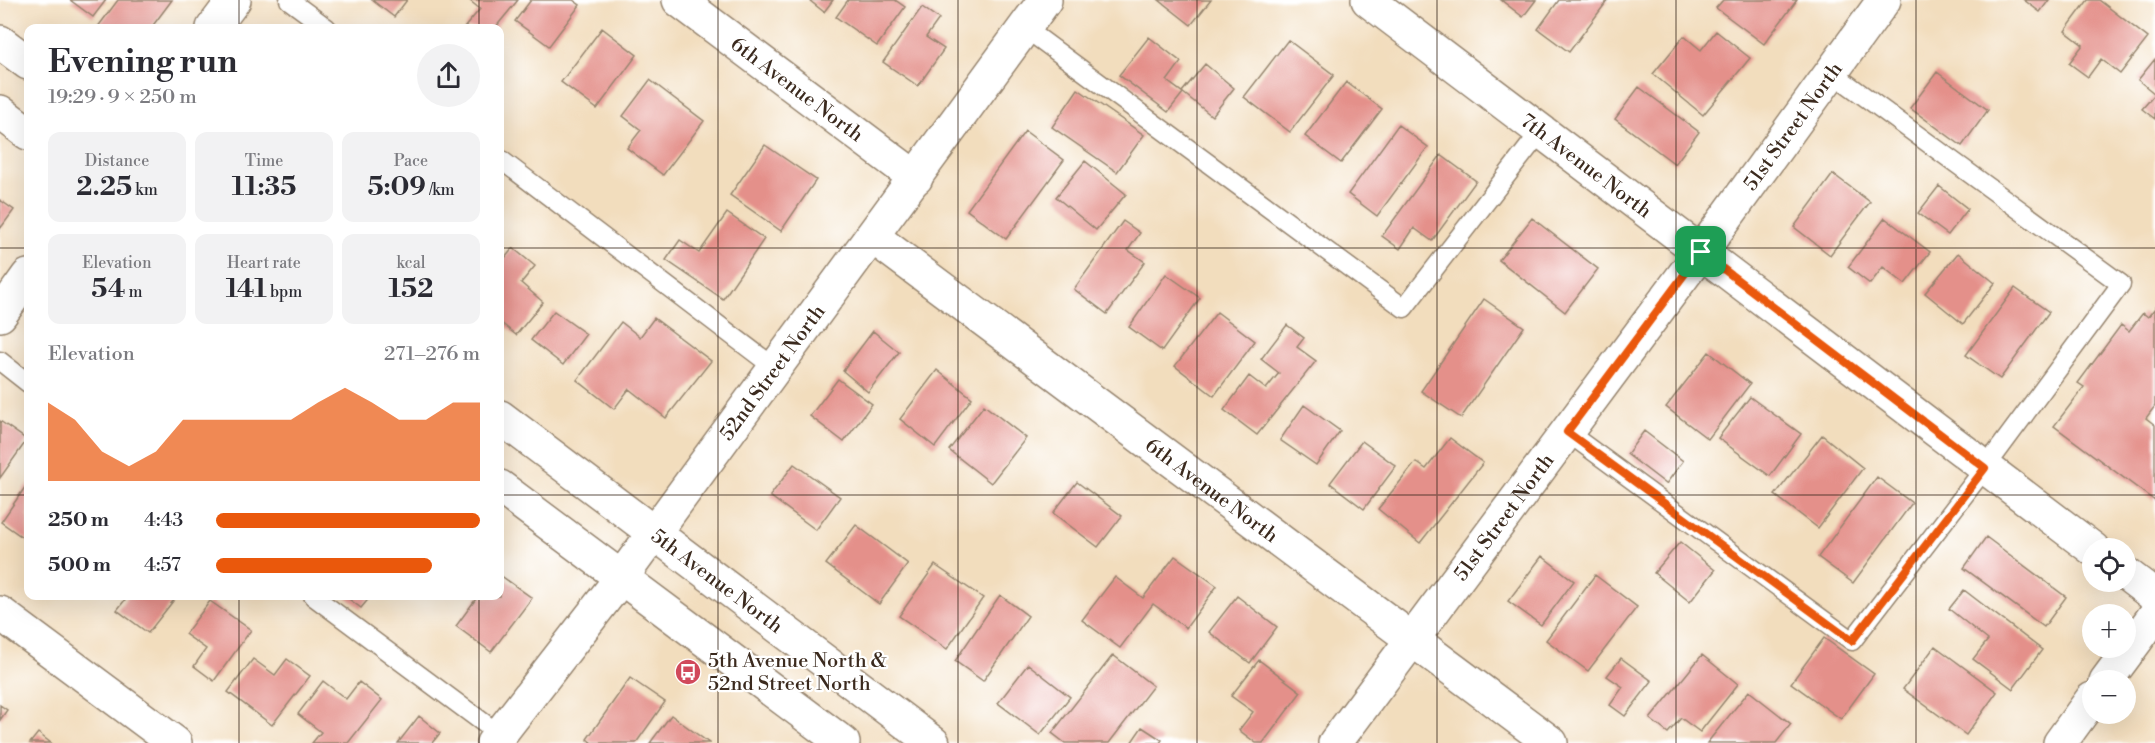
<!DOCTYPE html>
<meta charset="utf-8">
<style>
:root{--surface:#fff;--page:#f2f2f3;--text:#2b2b33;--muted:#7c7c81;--accent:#ea580c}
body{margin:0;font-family:"Libre Bodoni",serif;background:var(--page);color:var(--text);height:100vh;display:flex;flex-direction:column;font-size:22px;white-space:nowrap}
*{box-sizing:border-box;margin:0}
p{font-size:20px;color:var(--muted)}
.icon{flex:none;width:33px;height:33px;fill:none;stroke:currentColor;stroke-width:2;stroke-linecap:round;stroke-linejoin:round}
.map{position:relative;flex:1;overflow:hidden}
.panel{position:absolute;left:24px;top:24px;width:480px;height:576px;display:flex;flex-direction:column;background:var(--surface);border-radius:12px;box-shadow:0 6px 24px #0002}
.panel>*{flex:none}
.controls{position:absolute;left:2082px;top:538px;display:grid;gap:12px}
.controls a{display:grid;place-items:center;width:54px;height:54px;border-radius:50%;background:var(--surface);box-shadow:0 6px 24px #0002;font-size:30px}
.pin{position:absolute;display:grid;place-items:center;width:51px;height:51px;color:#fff;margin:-26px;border-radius:12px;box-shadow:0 3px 9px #0006}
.round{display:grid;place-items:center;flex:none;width:63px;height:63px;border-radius:32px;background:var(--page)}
.summary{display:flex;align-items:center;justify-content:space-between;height:102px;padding:0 24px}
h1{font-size:33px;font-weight:800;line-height:45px}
.figures{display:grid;grid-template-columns:repeat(3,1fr);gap:9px;height:102px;padding:6px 24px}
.figures div{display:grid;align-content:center;border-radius:12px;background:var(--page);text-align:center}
.figures b{font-size:26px;font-weight:800}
.figures small{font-size:16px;font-weight:400}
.figures p{font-size:16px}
.chart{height:168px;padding:12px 24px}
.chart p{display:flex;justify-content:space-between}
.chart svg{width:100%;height:108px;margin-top:6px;fill:var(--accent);opacity:.7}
ul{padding:0 24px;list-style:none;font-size:20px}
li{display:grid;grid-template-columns:96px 72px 1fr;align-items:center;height:45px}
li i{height:15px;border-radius:8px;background:var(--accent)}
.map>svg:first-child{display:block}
.building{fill:#e4908a}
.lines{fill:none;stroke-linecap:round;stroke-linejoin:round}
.service-casing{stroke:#96846e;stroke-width:21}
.minor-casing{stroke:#96846e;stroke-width:36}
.primary-casing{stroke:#96846e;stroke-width:36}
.service{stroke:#fff;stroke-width:18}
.minor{stroke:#fff;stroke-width:33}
.primary{stroke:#fff;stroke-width:33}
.route-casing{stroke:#fff;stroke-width:12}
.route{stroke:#ea580c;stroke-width:8}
.grid{fill:none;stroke:#3b2a1e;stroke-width:1.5;stroke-opacity:0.55}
.labels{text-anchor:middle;stroke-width:4.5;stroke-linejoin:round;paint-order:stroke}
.street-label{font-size:20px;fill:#3b2a1e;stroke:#fff}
.poi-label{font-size:20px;fill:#3b2a1e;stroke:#fff;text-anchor:start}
</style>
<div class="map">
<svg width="2155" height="743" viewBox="0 0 2155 743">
<rect width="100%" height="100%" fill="#fff"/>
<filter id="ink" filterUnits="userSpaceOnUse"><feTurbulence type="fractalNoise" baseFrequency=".0167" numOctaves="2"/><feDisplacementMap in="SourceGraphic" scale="12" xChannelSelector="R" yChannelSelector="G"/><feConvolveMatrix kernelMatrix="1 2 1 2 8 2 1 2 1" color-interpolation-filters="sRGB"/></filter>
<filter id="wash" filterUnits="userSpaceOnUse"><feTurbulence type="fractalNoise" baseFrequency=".008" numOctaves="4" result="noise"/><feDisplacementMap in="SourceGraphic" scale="24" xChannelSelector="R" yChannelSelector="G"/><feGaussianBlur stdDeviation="1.35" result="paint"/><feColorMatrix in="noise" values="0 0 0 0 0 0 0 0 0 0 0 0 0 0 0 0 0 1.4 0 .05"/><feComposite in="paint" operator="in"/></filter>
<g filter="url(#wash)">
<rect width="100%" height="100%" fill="#f2ddbd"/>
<g id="blocks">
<path class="building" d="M70,0h36l-13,17z
M118,0h54l-21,28h-54z
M372,0h35l-13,17z
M469,0h49l-23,28h-31l16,-19z
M531,0h42l7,5 -31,41 -34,-25z
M809,0h24l-9,12z
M848,0h47l10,7 -28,39 -41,-29z
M1159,0h52l-20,25z
M1501,0h35l-13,17z
M1559,0h49l-39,52 -31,-23z
M1723,0h74l-33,44 -48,-36z
M2024,0h25l-9,12z
M2088,0h11l49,38 -28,36 -19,-15 -13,18 -19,-14 14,-18 -18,-14z
M922,7l17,12 -13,18 18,12 -26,37 -35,-24z
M602,28l35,27 -40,54 -36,-27z
M1716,31l34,27 -47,57 -50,-41 31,-38 17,14z
M1149,37l32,25 -14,19 16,12 -15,19 -49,-37z
M1288,40l46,35 -44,57 -46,-35z
M2155,59v60l-13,-10 13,-15 -17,-14z
M1205,64l29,24 -22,28 -30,-24z
M1937,72l51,38 -26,36 -52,-38z
M650,80l54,41 -41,54 -36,-27 14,-18 -18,-14z
M1346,82l36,27 -41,54 -36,-27z
M1639,87l60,45 -24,32 -60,-45z
M1078,89l66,46 -27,37 -65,-45z
M1398,125l30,22 -51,69 -29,-22z
M1025,131l39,29 -58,79 -39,-29z
M765,145l51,35 -35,51 -51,-36z
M1441,155l35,26 -44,60 -18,-13 -14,21 -18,-13z
M1085,161l41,33 -30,36 -40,-33z
M1833,174l37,28 -40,53 -36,-28z
M1939,186l29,23 -20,26 -30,-22z
M0,200l14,10 -14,19z
M727,213l37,26 -41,60 -57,-39 14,-20 19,13z
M1532,218l66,51 -33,43 -66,-52z
M1885,218l45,34 -25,32 -22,-17 -13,17 -22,-17z
M1123,221l17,12 -12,17 17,12 -38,52 -33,-25z
M513,248l22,18 -14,17 22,19 -27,33 -16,-13v-58z
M1958,253l37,30 -32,41 -38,-31z
M1166,274l34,24 -38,53 -33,-24z
M2015,288l34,24 -49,67 -34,-24z
M1484,299l40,28 -63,91 -40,-27z
M2155,308v98l-9,12 9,7v76l-101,-75 30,-39 -6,-4 43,-58 8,6 14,-18 5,4z
M554,311l32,23 -23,31 -32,-25z
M1217,312l38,29 -41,55 -39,-30z
M654,318l57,43 -45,57 -37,-29 -15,20 -37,-29 44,-58 19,15z
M1287,325l17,13 -7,9 19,14 -59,74 -33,-25 25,-34 17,13 13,-16 -18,-14z
M873,331l26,21 -31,40 -25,-21z
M1709,352l41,32 -42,55 -42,-32z
M937,370l35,28 -37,49 -35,-28z
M838,379l34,25 -28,38 -34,-26z
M1750,397l51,37 -31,42 -52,-38z
M984,405l42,33 -35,45 -42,-33z
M1304,405l36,26 -24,34 -36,-25z
M0,421l27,19 -27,38z
M1644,431l39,30 -17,23 -39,-30z
M1822,435l41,33 -45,60 -43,-33z
M1450,438l33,25 -63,80 -42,-34 38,-47 10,7z
M1362,441l34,25 -32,43 -34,-26z
M794,464l46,33 -24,33 -46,-34z
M1877,477l35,26 -59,80 -35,-26z
M1077,482l45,34 -24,31 -45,-34z
M28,483v58l-27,-19z
M856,525l52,39 -29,40 -53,-40z
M1986,537l80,60 -22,30 -80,-59z
M1680,542l35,28 -25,32 -36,-29z
M1175,556l42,30 -31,42 -33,-24 -33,44 -38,-28 33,-43 28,21z
M1542,556l32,25 -33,44 -33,-24z
M935,565l48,33 -36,51 -48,-33z
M500,575l32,23 -41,54 -35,-26 22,-30h22z
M1595,575l42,32 -49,64 -42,-31z
M1964,590l78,60 -29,39 -40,-30 15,-19 -39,-31z
M1000,595l28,21 -45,65 -28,-20z
M128,596h49l-29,37 -31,-23z
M345,596h26l-10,12z
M1237,596l40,31 -27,36 -41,-31z
M210,601l41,29 -37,51 -20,-15 12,-17 -21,-15z
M1824,638l50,36 -33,45 -50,-36z
M1935,646l62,46 -31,43 -63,-46z
M1113,655l40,31 -44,57h-44l-13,-10z
M1702,655l36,29 -38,48 -19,-14 -13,15 -18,-14z
M1621,658l31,23 -27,35 -15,-11 13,-18 -16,-11z
M253,659l22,16 12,-16 23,17 -38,49 -44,-33z
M1259,660l42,32 -38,51h-7l-17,-13 14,-18 -22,-16z
M1028,664l42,33 -30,38 -42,-32z
M630,678l35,24 -29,41h-44l-5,-4z
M323,681l23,18 13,-17 23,18 -34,43h-36l9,-11 -23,-18z
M1749,691l42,33 -15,19h-69z
M0,705l7,5 -7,10z
M671,715l38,28h-59z
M419,716l21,17 -8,10h-34z
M1142,727l20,13 -2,3h-29z
M38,733l13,10h-21z"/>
</g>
</g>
<g filter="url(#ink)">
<use href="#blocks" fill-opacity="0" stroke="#96846e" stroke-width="1.5"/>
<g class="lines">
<g class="service-casing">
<path id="service" d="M289,0l38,28
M1025,28l379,280 137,-177
M500,159l275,209
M0,361l28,22
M1567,432l285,209 133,-173 136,-184 -290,-212
M313,596l191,142"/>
</g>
<g class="minor-casing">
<g id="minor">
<path id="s1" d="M679,0l237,178"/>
<path id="s2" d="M1368,0l725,549"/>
<path d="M213,28l21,-28"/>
<path id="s3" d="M873,237l678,506"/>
<path d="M0,315l28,-39"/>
<path d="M2126,574l29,22"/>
<path d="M0,613l175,130"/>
<path d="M2106,681l49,-66"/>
<path id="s4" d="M493,743l128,-165 424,-578"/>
<path id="s5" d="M1335,743l366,-491 183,-252"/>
<path d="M2060,743l32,-44"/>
</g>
</g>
<g class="primary-casing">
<g id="primary">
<path d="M0,42l28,21"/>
<path d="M0,112l28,21"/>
<path id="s6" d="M500,417l433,326"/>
<path d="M500,487l343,256"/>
</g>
</g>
<use href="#service" class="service"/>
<use href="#minor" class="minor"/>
<use href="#primary" class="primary"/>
</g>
</g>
<g class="lines" filter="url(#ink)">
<g class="route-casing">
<path id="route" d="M1701,252l284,216 -133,173 -285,-209z"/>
</g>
<use href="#route" class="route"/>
</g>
<path class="grid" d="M239,0v28M479,0v28M718,0v743M958,0v743M1197,0v743M1437,0v743M1676,0v743M1916,0v743M0,248h28M500,248h1655M0,495h28M500,495h1655M239,596v147M479,596v147"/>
<defs>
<g id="bus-disc" transform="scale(1.35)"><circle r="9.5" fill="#d1495b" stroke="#fff"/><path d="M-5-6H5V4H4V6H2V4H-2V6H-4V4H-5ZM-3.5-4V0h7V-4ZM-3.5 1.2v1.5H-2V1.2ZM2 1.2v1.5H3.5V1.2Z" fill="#fff"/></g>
</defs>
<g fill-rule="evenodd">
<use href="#bus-disc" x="688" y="672"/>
</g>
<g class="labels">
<g class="street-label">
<text dy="7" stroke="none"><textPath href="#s1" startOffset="148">6th Avenue North</textPath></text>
<text dy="7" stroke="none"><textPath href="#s5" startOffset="768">51st Street North</textPath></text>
<text dy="7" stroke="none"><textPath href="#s2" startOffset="274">7th Avenue North</textPath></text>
<text dy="7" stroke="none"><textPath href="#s4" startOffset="464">52nd Street North</textPath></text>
<text dy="7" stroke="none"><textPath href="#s3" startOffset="423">6th Avenue North</textPath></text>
<text dy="7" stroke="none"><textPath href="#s5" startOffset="282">51st Street North</textPath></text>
<text dy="7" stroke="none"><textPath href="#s6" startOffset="272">5th Avenue North</textPath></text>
</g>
<g class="poi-label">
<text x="708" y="667">5th Avenue North &amp;<tspan x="708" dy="23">52nd Street North</tspan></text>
</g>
</g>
</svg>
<div class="controls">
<a><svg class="icon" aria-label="locate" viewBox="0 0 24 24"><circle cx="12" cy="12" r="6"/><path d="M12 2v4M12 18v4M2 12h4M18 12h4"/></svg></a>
<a>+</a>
<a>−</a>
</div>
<div class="pin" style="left:1701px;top:252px;background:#1e9e55"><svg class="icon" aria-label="arrive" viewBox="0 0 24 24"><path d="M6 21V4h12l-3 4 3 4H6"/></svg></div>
<section class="panel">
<div class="summary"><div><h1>Evening run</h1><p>19:29 · 9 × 250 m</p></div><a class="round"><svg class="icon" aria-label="share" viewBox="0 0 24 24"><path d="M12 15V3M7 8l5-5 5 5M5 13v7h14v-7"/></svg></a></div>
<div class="figures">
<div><p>Distance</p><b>2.25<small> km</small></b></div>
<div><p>Time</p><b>11:35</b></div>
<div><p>Pace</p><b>5:09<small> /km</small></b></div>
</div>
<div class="figures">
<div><p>Elevation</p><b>54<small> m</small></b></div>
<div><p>Heart rate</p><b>141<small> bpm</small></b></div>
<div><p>kcal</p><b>152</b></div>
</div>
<div class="chart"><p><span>Elevation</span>271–276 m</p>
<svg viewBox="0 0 160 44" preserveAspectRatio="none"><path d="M0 44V12L10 19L20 32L30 38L40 32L50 19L60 19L70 19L80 19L90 19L100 12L110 6L120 12L130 19L140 19L150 12L160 12V44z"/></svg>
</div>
<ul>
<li><b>250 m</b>4:43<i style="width:100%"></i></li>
<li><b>500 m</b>4:57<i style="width:82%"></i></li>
</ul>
</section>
</div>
